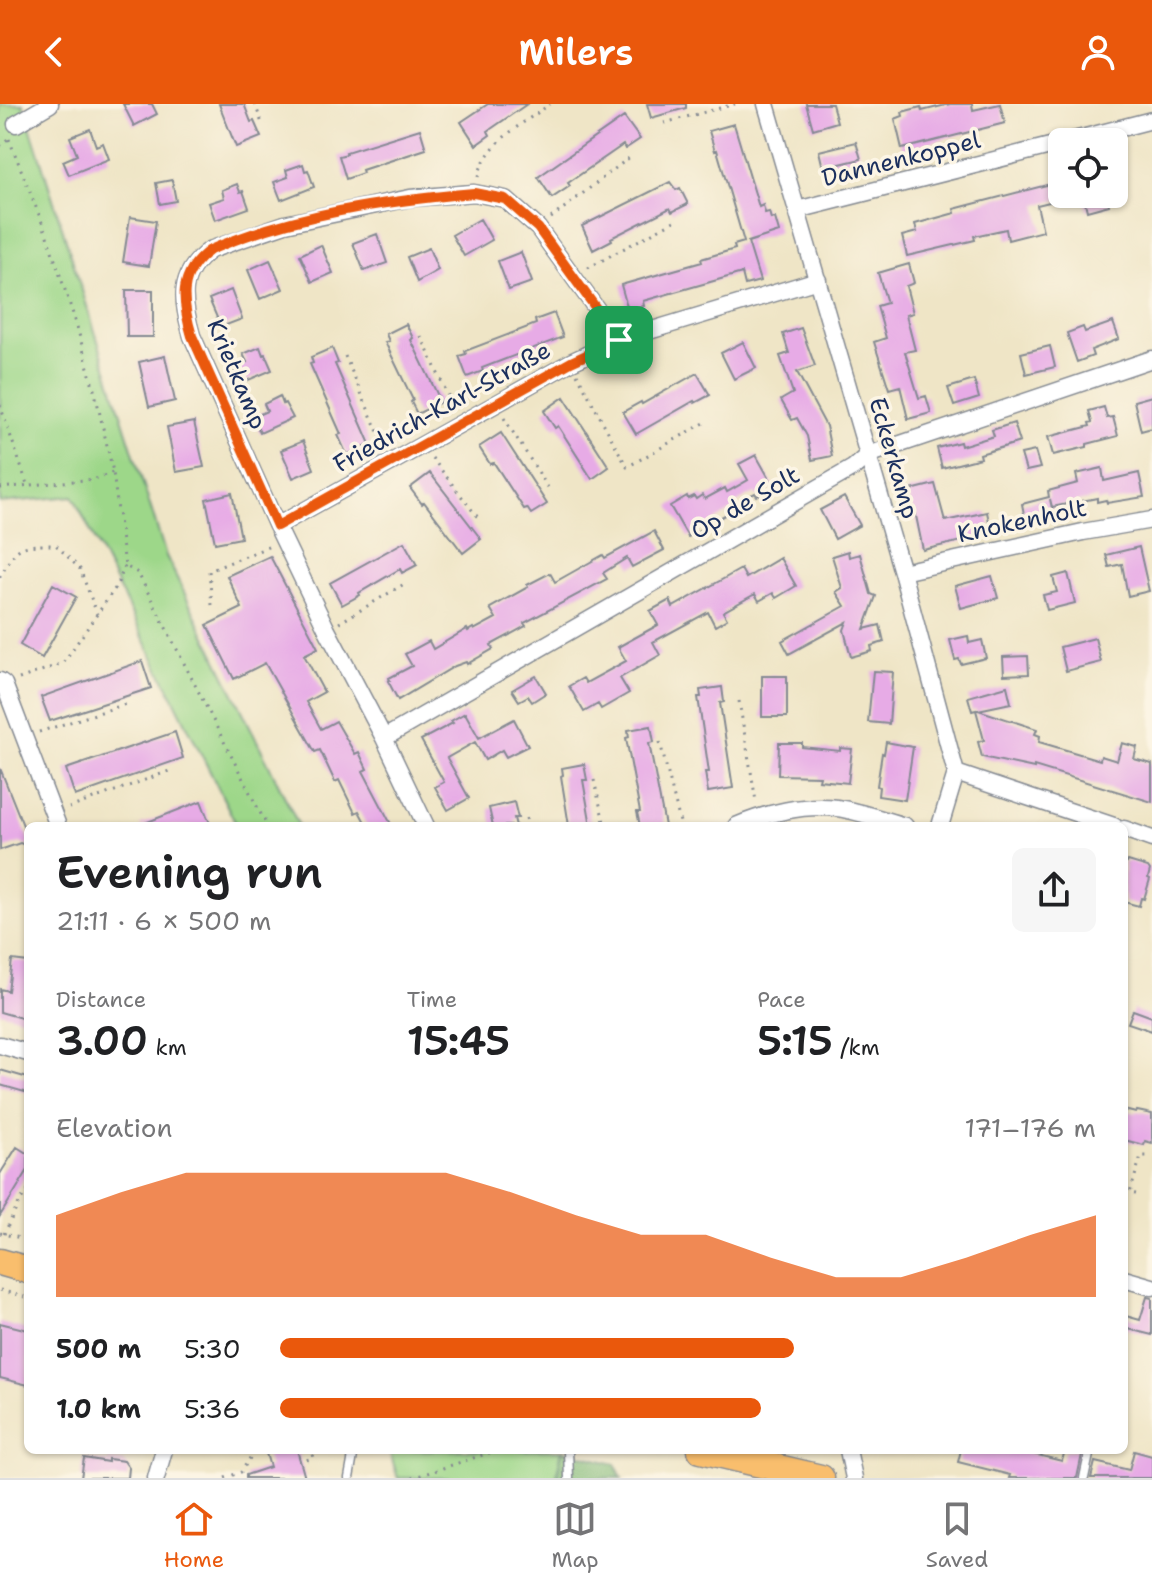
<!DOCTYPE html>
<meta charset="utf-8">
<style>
:root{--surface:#fff;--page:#f6f6f6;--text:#202124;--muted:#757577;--line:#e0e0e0;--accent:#ea580c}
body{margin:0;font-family:"Shantell Sans",sans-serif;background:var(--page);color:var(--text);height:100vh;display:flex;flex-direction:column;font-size:30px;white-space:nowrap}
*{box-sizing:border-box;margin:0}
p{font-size:26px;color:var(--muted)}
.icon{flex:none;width:44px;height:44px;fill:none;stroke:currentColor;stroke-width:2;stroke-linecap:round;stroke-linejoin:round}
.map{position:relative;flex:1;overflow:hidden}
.panel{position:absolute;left:24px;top:718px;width:1104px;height:632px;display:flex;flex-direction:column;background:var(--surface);border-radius:12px;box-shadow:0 2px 6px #0004}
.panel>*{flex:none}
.controls{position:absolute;left:1048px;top:24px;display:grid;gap:16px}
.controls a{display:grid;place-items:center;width:80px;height:80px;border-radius:12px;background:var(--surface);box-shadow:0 2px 6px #0004;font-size:40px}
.pin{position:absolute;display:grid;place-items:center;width:68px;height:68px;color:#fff;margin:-34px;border-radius:16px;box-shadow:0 4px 12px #0006}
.round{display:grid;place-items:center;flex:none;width:84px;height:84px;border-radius:12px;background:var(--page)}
.summary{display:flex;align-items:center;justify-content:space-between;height:136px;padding:0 32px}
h1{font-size:44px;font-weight:600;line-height:60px}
.figures{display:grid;grid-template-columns:repeat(3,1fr);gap:12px;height:136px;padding:8px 32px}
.figures div{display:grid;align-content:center}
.figures b{font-size:40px;font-weight:600}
.figures small{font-size:22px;font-weight:400}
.figures p{font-size:22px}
.chart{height:224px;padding:16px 32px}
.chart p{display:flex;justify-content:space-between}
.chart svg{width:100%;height:144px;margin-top:8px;fill:var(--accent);opacity:.7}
ul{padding:0 32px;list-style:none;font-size:26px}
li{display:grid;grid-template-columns:128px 96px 1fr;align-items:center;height:60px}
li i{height:20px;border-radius:10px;background:var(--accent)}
header{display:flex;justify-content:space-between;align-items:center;height:104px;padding:0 32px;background:var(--accent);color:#fff;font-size:36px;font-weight:600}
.tab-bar{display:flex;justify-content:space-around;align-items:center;height:112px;border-top:2px solid var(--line);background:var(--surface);font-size:22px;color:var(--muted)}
.tab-bar a{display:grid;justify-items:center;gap:4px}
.tab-bar .active{color:var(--accent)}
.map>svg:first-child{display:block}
.green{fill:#9dd789;stroke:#5c8374;stroke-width:2}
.forest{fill:#7eb875;stroke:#4c746a;stroke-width:2}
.building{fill:#e7abe6}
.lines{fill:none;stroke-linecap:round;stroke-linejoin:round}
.service-casing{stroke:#858a92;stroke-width:11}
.minor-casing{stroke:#858a92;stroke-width:19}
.primary-casing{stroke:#858a92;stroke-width:29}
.path{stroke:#858a92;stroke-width:3;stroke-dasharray:2 6;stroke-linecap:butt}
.service{stroke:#fff;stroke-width:8}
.minor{stroke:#fff;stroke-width:16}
.primary{stroke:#f9be6d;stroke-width:26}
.route-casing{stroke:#fff;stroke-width:16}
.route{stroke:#ea580c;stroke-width:10}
.labels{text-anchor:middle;stroke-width:7;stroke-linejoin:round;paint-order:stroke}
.street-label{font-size:24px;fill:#1b2f5e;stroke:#fcf5e5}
</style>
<header><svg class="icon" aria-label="back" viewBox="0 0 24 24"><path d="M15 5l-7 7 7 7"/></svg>Milers<svg class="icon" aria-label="person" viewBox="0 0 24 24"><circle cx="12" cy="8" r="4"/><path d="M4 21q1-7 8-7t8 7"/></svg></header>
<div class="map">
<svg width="1152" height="1374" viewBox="0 0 1152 1374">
<rect width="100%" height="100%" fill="#fcf5e5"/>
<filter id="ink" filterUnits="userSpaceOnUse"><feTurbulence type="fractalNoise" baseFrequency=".0125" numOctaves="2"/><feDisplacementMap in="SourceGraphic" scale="16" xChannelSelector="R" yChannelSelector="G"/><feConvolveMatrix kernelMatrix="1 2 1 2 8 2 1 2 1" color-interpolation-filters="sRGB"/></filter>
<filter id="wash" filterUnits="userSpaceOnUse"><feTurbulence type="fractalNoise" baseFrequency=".006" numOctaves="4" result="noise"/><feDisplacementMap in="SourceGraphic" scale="32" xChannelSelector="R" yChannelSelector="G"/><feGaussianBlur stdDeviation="1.8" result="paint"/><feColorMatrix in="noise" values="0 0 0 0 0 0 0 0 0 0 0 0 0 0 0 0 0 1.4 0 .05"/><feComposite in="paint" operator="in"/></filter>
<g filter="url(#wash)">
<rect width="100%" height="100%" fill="#efe5c6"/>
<path class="green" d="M0,0h23l143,452 133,270h-62l-164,-330 -73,7z
M389,1346h175l51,14 7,14h-224z"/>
<path class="forest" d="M562,1346l53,14 7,14h-66z"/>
<g id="blocks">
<path class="building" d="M123,0h29l5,10 -23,12z
M219,0h25l7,18 3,-1 7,16 -25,10z
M488,0h39l-39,27 2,4 -14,10 -15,-23z
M647,0h39v4l-35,10z
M806,0h26l5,18 -24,7z
M950,0h22l1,6 27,-6 5,19 -103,26 -7,-30 8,-3 -1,-4 19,-5 1,4z
M624,13l16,22 -15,10 -2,-4 -55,38 2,3 -18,12 -14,-21z
M734,20l25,83 4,-2 2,8 4,-1 2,7 4,-1 4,14 -31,10 12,39 -15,4 -3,-12 -99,28 1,5 -16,4 -7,-25 81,-23 -1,-3 34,-10 -1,-4 10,-3 -27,-92 -2,1 -6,-20z
M90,25l6,17 7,-3 6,16 -40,16 -6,-14 14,-6 -7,-18z
M420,25l6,20 -64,21 1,3 -17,6 -7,-23 8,-2 -1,-2z
M856,38l5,17 -38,9 -4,-17z
M303,60l2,7 3,-1 6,17 -33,13 -7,-18 14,-5 -2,-7z
M172,76l4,21 -16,3 -4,-21z
M1062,77v18l-25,6 6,26 -35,9 -2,-11 -32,7 1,4 -68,16 -5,-20 15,-4 -2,-8 40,-11 -1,-4z
M670,78l6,8 4,-2 8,16 -16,8 -2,-4 -59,30 1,2 -19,10 -11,-24z
M237,80l3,8 3,-1 6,17 -34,12 -6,-17 15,-5 -2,-8z
M1083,90h23l3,11 -22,6z
M130,113l26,4 -7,45 -26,-4z
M480,115l12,21 -28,16 -12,-21z
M377,130l10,29 -23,8 -11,-28z
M321,141l12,28 -21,9 -12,-27z
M429,144l9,22 -21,12 -10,-25z
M521,148l11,30 -23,8 -11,-29z
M270,156l13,29 -23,10 -12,-29z
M909,160l5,19 -8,3 7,27 -7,2 9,35 -10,2 14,46 7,-2 5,17 -23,6 -8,-33 -11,3 -15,-47 12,-4 -9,-32 10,-3 -9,-30z
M126,186h27v47h-26z
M231,186l11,29 -21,8 -12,-28z
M554,209l9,24 -81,31 1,3 -16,6 -8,-21 7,-2 -1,-3 71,-27 -1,-4z
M1113,218l6,17 -28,11 2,6 -16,6 -10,-29 16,-6 2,5z
M406,220l7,14 -2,2 30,62 -24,12 -6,-12 2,-2 -28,-58 4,-1 -3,-7z
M801,224l14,38 -18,6 29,54 6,30 -20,4 -5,-24 -10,-18 -5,2 -11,-20 12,-7 -13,-37 9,-3 -6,-19z
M743,238l13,26 -22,11 -13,-26z
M1050,242l5,21 -29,7 -5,-21z
M260,243l3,8 2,-1 7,16 -33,14 -6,-16 14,-6 -4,-8z
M332,244l6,15 -3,1 35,80 -23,11 -9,-20 3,-1 -31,-70 3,-1 -2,-6z
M165,252l10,45 -26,6 -10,-45z
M697,269l13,22 -15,8 -1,-2 -58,33 -13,-22 18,-10 1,2z
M974,276l5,18 -25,8 -6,-18z
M280,292l3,8 2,-1 8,15 -33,15 -7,-16 14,-6 -3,-7z
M1152,292v32l-11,3 -7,-30z
M564,293l45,70 -17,12 -34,-53 -3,2 -11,-17z
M1104,303l3,11 6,-1 5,19 -31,8v3l-34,8 -5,-18 42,-11 -1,-3 3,-1 -3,-11z
M194,318l10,45 -28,5 -9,-45z
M1014,319l6,19 -40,12 1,4 -39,10 -5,-20 23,-6 1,4 33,-10 -2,-6z
M501,329l46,71 -16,10 -4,-6 -3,1 -30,-46 -4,1 -11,-17z
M303,337l11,28 -21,9 -12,-28z
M1035,347l5,17 -14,3 -5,-17z
M756,351l18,32 -17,9 -2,-3 -21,11 2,4 -48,29 -18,-31 17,-10 1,3 6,-3 2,3 6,-4 3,4 20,-11 2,4 21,-12 -9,-16z
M1102,364l2,13 35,-8 5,24 -37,6 -1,-3 -9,2v-4l-45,9 -2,-8 4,19 -28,6 -4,-20 27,-7 -1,-6 30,-8 -2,-9z
M430,369l51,66 -18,14 -39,-51 -2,2 -12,-16z
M935,380l10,37 42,-9 3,14 -8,1 1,9 -60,14 -8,-39 -2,1 -6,-21z
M232,389l9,45 -26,5 -9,-44z
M844,393l16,28 -25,14 -15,-29z
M654,427l10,19 -32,17 -5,-9 -24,15 4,6 -83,44 2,3 -35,19 2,4 -26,15 -1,-2 -11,4 -57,34 -10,-19 2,-1 -1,-2 23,-12 -7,-12 24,-13 4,8 34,-20 1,2 5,-3 1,2 22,-12 -6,-10 38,-21 -1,-2 23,-12 5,9 48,-27 2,3z
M404,438l13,23 -15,8 -2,-4 -41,24 1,2 -18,10 -12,-22z
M1139,443l10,44 -21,5 -6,-32 -13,3 -3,-12z
M848,447l1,6 11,-3 11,40 5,2 -12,33 16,-4 4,17 -13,4 1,5 -21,6 -7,-27 3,-8 -58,32 -7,-13 63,-35 -9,-14 6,-4 -10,-32z
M270,452l48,92 -14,7 20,37 -18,10 15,27 15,-8 19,33 4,-2 8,17 -4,2 29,55h-25l-8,-15 -4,2 -16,-33 -4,2 -15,-32 -5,2 -50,-89 -31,16 -27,-54 35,-17 -15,-32z
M780,454l16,28 -20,12 -3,-5 -14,8 -4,-7 -32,18 4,7 -12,7 -7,-14 -55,30 7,13 -40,23 9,15 -28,16 -3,-5 -14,8 -15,-26 14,-8 3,5 40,-22 -8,-14 40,-22 -8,-14 20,-11 3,7 68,-38 5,9z
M1068,469l7,30 -28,7 -4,-15 14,-3 -4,-15z
M992,472l6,22 -37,10 -6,-22z
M53,480l23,13 -34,61 -22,-13z
M968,532l1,7 13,-3 4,18 -25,6 -2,-5 -4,1 -5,-20z
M1095,534l6,24 -35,9 -6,-24z
M1028,552l1,18 -25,1 -1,-18z
M142,557l9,27 -101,33 -9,-24z
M873,567l20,1 -4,52 -21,-2z
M536,572l10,17 -14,9 -4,-6 -9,5 -7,-11z
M762,572h25v41h-25z
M1007,582l4,17 -33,7 59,19 -2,5 5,2 -1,6 61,18 1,-4 16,5 5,-18 15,4 -3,12 18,5v38l-118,-36v2l-52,-11 -4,-15 6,-2 -8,-30 -4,1 -4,-14z
M722,583l2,15 -4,1 13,85 -25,4 -3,-20h4l-11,-75h3l-1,-7z
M465,609l14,25 35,-19 14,27 -22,11 -4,-7 -17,10 -10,-18 -28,16 22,40 -21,12 -13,-23 9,-5 -23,-42 32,-17 -2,-2z
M651,622l3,16 -5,1 16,83h-25l-3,-14h3l-14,-74 3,-1 -1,-7z
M175,628l8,26 -108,38 -9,-27z
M886,638l27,5 -8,53 -27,-4 1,-9 -2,-1 5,-33 2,1z
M779,639h23v4l38,4v-3l12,1 -4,34 -29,-3 1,-4 -42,-1z
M584,660l3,16h-4l8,46h-22l-8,-50 2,-1 -1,-7z
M0,664l28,70v8l-8,-3 -20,7z
M201,697l10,25h-71v-1z
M514,698l4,16h-4l2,8h-23l-4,-18z
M1128,757l20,6 2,3 -2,8 2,1 -6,20 -3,-1 -2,8 -15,-4v-40l3,1z
M12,856l16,2v58l-28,-8v-23l8,2z
M1133,906l19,7v14l-24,-8z
M0,966l28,8v15l-28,-8z
M1124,1006l12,3 1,-2 15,3v29l-7,-2 -1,4 -20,-5z
M17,1043l11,7v16l-28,46v-42z
M1147,1193l5,1v37l-28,-7 2,-12 14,4z
M0,1219l28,7v55l-28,-7z
M265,1346h32l8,28h-59v-3l24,-8z
M961,1346h56l45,11 3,-11h18l-6,28h-68l1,-3 -52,-13z
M1134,1347l18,5v22h-61l4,-16 34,8z
M84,1354l24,4v-3l16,2 5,7 -1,10h-47z"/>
</g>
</g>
<g filter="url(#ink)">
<use href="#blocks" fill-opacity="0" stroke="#858a92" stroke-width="2"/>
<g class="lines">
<g class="service-casing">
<path id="service" d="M568,1346l1,28
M349,1374l5,-28
M1084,1374l6,-28"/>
</g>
<g class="minor-casing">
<path id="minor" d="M766,0l136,468 54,201 -16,53
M16,20l34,-20
M1066,38l86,-22
M797,106l265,-67
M277,422l294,-164 48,-22 199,-60
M902,468l181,-40 69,-12
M0,577l4,3 54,142
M384,634l469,-270 15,-13 284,-96
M956,669l158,53
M426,722l-42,-88 -57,-108 -50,-104 -85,-190c-10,-35 -15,-62 18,-86l75,-26 125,-26 64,-5 31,6 33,29 81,112
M736,722c30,-13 68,-22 101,-18 22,3 46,12 68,18
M1124,725l28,10
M0,941l28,8
M1124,1175l28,8
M848,1346l6,28
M156,1374l8,-28"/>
</g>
<g class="primary-casing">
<path id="primary" d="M0,1158l28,8
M701,1346l120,28"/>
</g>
<path class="path" d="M255,0l8,22
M664,19l71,-19
M9,35l36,91 31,93 20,74 17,75 12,94 13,7 129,253
M0,42l9,-8
M478,73c8,-35 45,-53 72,-73
M551,114l79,-61
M588,164l88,-48
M421,232l33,73
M345,252l40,92
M577,270l50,93 79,-45
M0,301l27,79
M504,314l45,71
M432,354l47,61
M0,384l95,-9 18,-7
M0,473c18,-33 18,-32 56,-32l24,24 17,45
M212,501l-3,-34 61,-25
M339,519l65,-39
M19,575l44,-16 53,-76 9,-21
M739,597l17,100
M39,628l87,-28
M660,638l21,84
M594,676l11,46
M69,704l103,-38
M526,714l2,8
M1136,1090l-6,-1 11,-37h11
M0,1129l28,7
M4,1130l17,-35 7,-8
M0,1186l28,8
M299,1358l14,-4 -2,-8
M225,1374l16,-6 14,-22
M412,1374l86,-28"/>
<use href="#service" class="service"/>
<use href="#minor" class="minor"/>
<use href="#primary" class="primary"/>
</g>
</g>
<g class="lines" filter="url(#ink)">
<g class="route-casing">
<path id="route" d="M474,89l31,6 33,29 81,112 -48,22 -294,164 -85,-190c-10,-34 -15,-62 18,-86 83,-36 175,-49 264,-57z"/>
</g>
<use href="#route" class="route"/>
</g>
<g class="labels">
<g class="street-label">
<text transform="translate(901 55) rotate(-14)" y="8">Dannenkoppel</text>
<text transform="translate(237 270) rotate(67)" y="8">Krietkamp</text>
<text transform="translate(442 303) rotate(-29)" y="8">Friedrich-Karl-Straße</text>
<text transform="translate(894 354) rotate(74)" y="8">Eckerkamp</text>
<text transform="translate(745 399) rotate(-30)" y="8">Op de Solt</text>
<text transform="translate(1022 417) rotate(-12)" y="8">Knokenholt</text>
</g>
</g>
</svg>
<div class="controls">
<a><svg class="icon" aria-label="locate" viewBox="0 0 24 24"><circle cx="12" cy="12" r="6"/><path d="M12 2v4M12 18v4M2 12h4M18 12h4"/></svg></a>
</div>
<div class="pin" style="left:619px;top:236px;background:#1e9e55"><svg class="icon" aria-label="arrive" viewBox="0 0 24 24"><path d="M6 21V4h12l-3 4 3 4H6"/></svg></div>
<section class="panel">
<div class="summary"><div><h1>Evening run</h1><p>21:11 · 6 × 500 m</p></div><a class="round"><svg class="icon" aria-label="share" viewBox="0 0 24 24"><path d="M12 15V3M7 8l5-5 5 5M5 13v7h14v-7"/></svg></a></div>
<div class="figures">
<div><p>Distance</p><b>3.00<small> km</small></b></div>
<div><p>Time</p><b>15:45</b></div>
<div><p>Pace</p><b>5:15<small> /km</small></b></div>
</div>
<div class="chart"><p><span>Elevation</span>171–176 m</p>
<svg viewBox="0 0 160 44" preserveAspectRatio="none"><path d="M0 44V19L10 12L20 6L30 6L40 6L50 6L60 6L70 12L80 19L90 25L100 25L110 32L120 38L130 38L140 32L150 25L160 19V44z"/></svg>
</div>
<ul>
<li><b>500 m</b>5:30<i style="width:63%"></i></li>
<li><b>1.0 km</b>5:36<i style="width:59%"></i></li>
</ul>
</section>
</div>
<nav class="tab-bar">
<a class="active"><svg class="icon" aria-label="home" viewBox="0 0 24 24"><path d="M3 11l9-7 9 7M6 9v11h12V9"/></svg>Home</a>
<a><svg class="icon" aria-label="map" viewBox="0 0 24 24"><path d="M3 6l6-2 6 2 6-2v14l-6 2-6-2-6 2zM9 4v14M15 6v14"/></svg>Map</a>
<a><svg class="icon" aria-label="saved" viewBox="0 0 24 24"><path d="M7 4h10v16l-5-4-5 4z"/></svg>Saved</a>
</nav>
